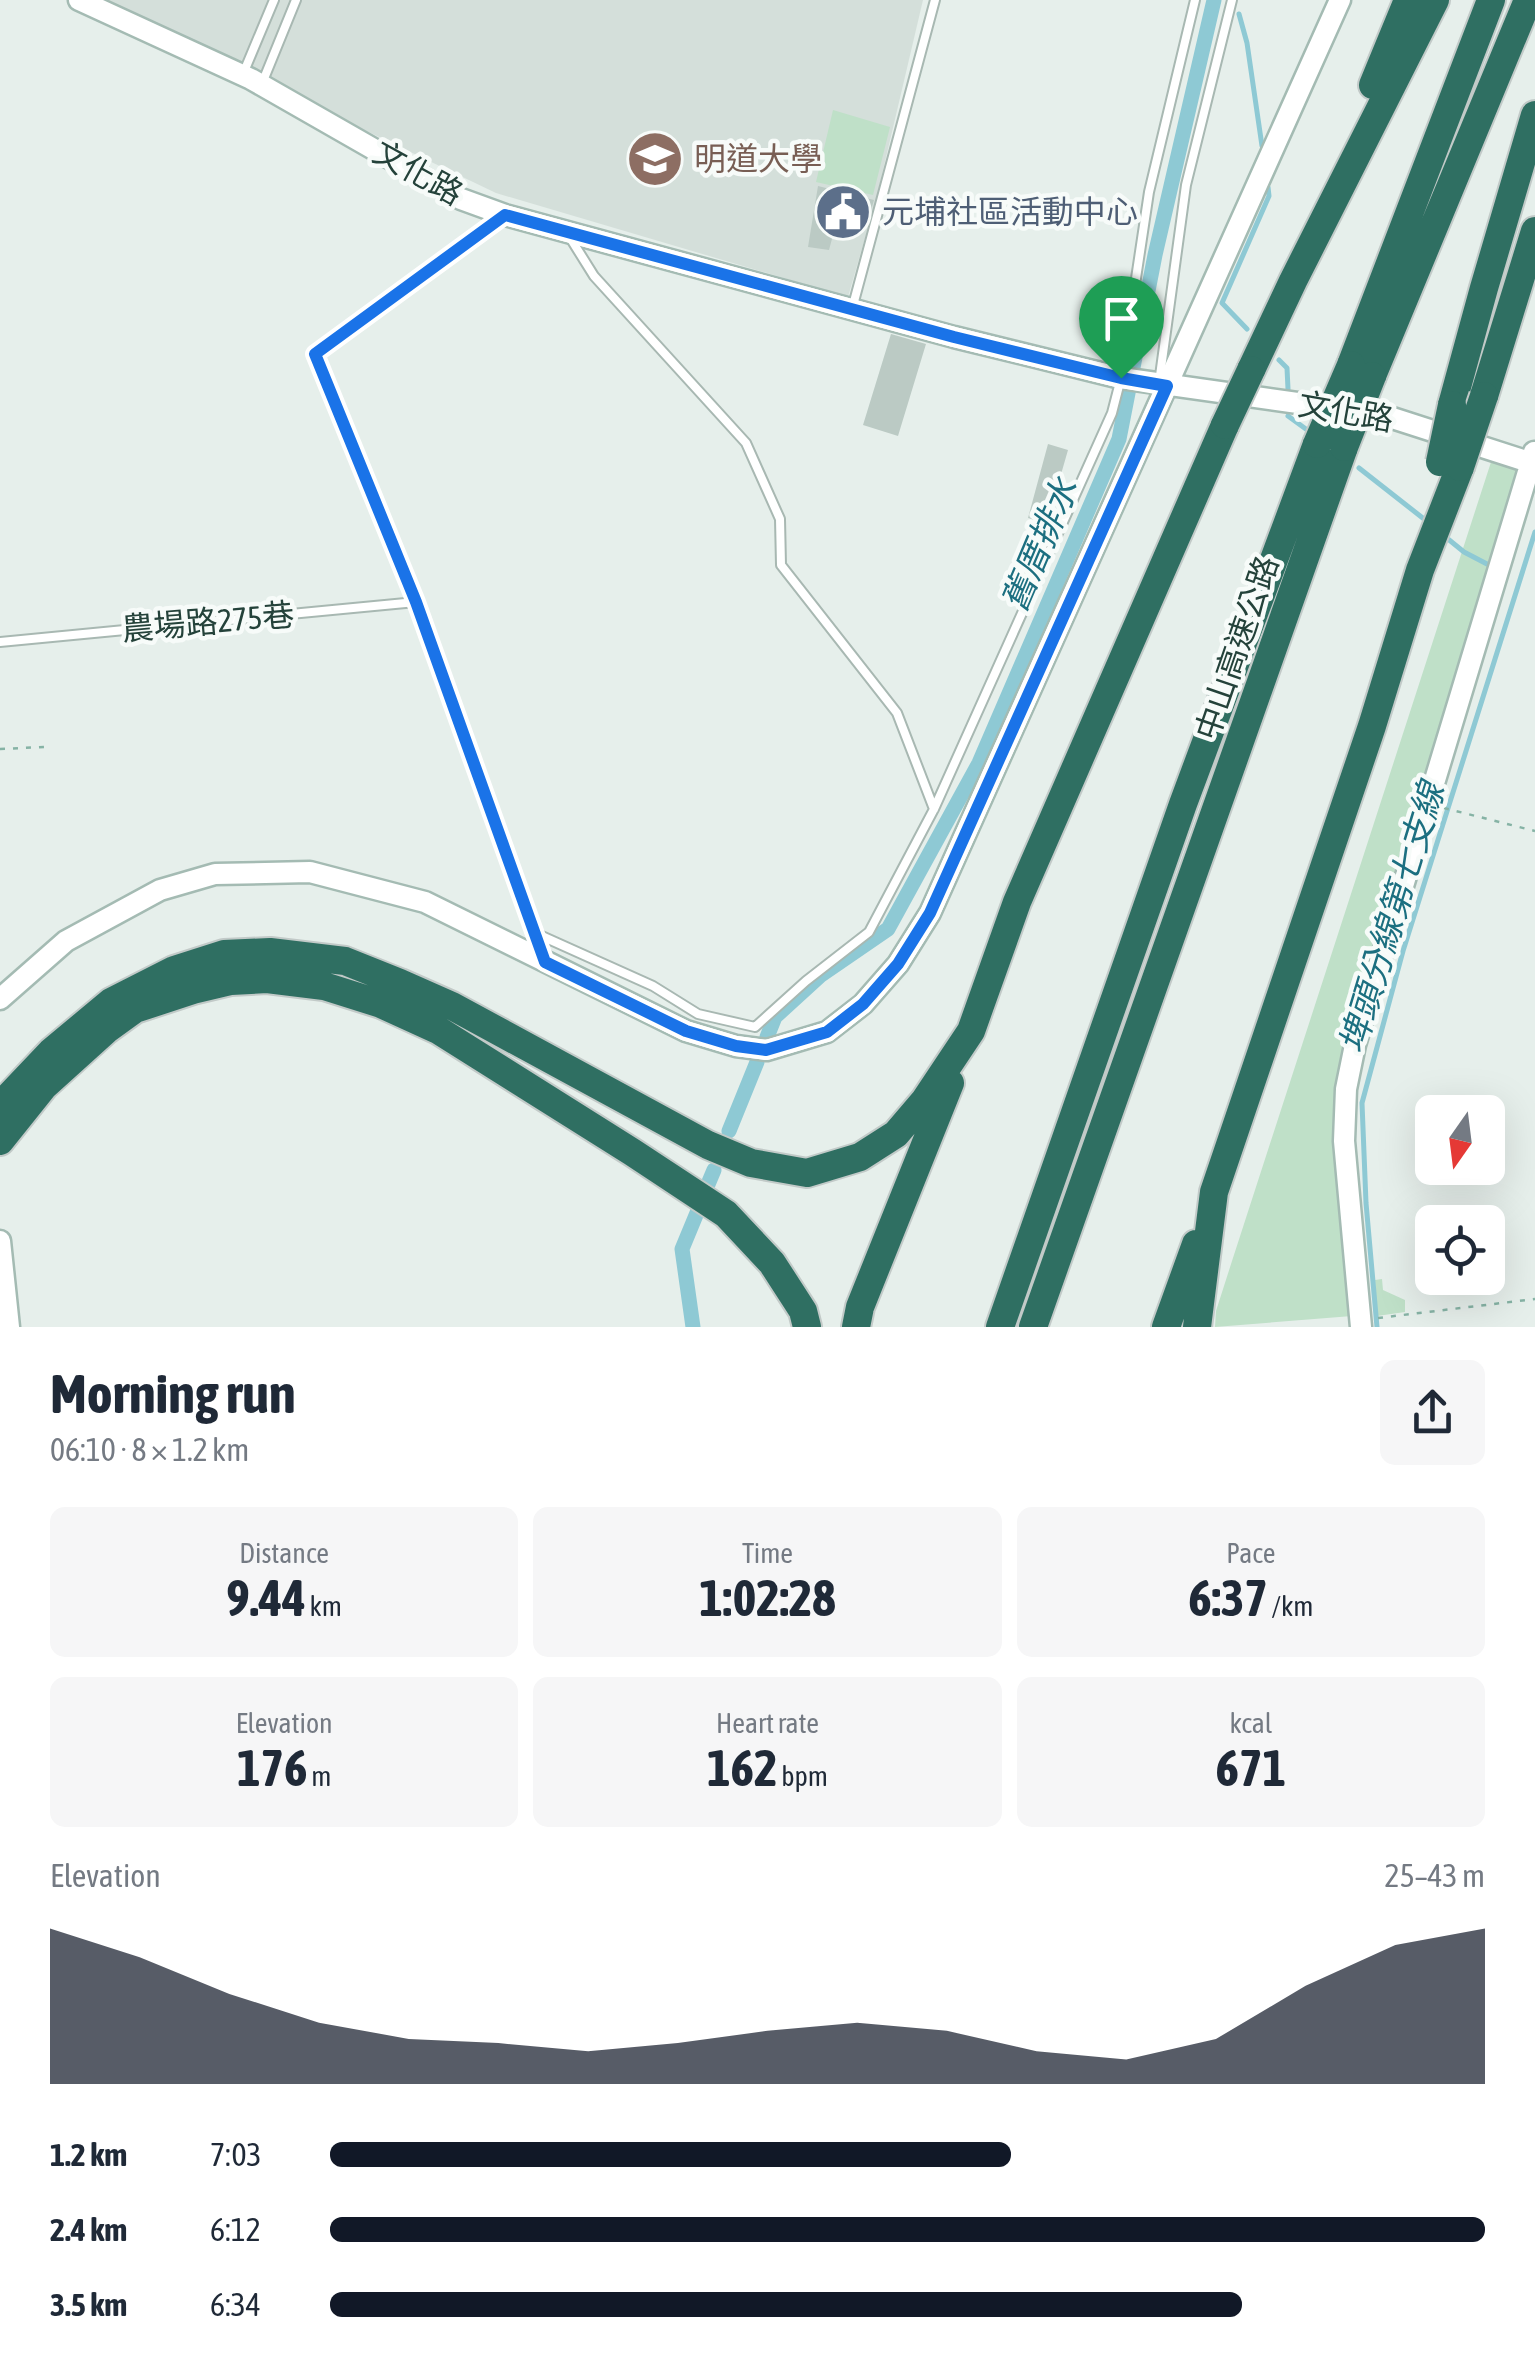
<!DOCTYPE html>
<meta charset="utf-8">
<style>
:root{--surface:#fff;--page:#f6f6f7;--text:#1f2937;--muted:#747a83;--accent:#111827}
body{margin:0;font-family:"Asap Condensed","Noto Sans TC",sans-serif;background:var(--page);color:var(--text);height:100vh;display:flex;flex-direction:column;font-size:38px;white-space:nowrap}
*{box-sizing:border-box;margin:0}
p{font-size:32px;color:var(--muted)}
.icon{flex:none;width:55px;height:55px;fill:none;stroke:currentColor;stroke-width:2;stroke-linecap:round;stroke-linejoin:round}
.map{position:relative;height:1327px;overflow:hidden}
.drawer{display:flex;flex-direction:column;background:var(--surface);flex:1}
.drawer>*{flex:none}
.needle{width:65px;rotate:194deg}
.tools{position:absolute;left:1415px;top:1095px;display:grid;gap:20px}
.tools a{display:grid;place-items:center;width:90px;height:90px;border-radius:15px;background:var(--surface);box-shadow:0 10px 40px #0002;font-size:50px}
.pin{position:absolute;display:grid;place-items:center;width:85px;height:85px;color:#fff;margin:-102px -42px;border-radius:50% 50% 50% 0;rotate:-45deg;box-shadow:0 0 10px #0007}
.pin .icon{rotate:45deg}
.round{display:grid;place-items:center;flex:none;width:105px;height:105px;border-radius:15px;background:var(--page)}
.headline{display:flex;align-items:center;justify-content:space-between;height:170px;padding:0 50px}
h1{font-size:55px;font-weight:700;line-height:75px}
.figures{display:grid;grid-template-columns:repeat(3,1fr);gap:15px;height:170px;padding:10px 50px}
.figures div{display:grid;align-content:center;border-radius:15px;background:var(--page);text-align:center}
.figures b{font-size:50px;font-weight:700}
.figures small{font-size:28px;font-weight:400}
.figures p{font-size:28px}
.chart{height:280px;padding:20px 50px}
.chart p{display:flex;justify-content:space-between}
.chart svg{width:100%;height:180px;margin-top:10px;fill:var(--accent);opacity:.7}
ul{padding:0 50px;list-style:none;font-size:32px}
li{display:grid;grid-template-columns:160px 120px 1fr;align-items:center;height:75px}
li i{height:25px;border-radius:12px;background:var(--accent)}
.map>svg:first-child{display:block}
.built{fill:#d4dfda}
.green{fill:#bfe0c8}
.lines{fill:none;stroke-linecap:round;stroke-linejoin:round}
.stream{stroke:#8ec9d4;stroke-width:5}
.canal{stroke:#8ec9d4;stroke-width:15}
.building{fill:#bbcac4}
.lane-casing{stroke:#a8b8b2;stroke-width:12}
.secondary-casing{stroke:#a4bbb3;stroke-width:25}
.highway-casing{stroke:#c2cac8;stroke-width:32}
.path{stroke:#86b3a5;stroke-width:2.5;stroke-dasharray:5 8;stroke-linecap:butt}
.lane{stroke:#fff;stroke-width:8}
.secondary{stroke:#fff;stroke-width:20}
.highway{stroke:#2f6f62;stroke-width:28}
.highway-bridge-casing{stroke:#c2cac8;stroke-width:32;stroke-linecap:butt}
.highway-bridge{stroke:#2f6f62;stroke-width:28}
.route-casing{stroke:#fff;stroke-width:20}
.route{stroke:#1a73e8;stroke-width:12}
.labels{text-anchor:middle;stroke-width:9;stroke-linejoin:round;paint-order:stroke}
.education-label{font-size:32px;fill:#785e54;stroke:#f7fbf9;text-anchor:start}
.street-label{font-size:32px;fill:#24423a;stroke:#f7fbf9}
.service-label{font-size:32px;fill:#4e5e75;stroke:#f7fbf9;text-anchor:start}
.water-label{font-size:35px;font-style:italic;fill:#1c6f80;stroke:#f7fbf9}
</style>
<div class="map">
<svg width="1535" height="1327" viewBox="0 0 1535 1327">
<rect width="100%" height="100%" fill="#e6efeb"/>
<path class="built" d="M106,0h817l-47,200 -28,97 -352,-104 -144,-69z"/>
<path class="green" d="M833,110l57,17 -17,68 -57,-13z
M1492,459l29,9c-31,104 -59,210 -93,314 -30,91 -70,190 -85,284 -14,83 -1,168 9,250l-137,11 1,-16 16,-50z
M1382,1279l1,11 22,10v12l-28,4 -2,-36z"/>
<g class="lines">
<path class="stream" d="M1239,14l8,29 15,103
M1247,329l-25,-26 47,-107 -1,-9
M1279,360l8,8 1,21
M1288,416l22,16
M1359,468l65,51
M1448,539l16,13 23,12
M1377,1327l-11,-124 -4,-100 41,-152 132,-419"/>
<path class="canal" d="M767,1037l8,-20 46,-42 67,-46 91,-166 140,-324 36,-184 59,-255
M729,1131l28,-69
M706,1189l8,-19
M693,1327l-11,-78 17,-41"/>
</g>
<path class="building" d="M818,186l56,14 -9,30 -29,-6 -7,26 -21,-3z
M891,334l35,10 -28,92 -35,-11z
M1048,444l20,6 -21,73 -19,-5z"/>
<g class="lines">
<g class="lane-casing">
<path id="lane" d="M243,74l31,-74
M263,81l33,-81
M501,218l-186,136 101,248 128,355
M569,236l25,40 152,167 34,76 1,46 116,148 37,96
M852,309l83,-309
M1159,383l27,-198 46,-185
M0,642l416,-40
M535,933l118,53 45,28 57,13 51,-46 63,-49 65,-123 178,-396 9,-35 28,-186 46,-192"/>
</g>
<g class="secondary-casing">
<path id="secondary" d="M79,0l172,79 210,120 44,16 449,122 167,41 262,37 152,49
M0,999l66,-58 94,-51 55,-16 95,-2 115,30 261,129 50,15 31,4 60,-18 36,-28 35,-40 32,-51 410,-913
M0,1241l9,86
M1361,1327l-17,-186 2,-52 9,-44 179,-593"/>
</g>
<g class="highway-casing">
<path id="highway" d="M1373,85l35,-85
M1351,365l140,-365
M1251,370l42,-89 142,-281
M1372,376l156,-376
M1484,396l51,-165
M1452,405l32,-117 51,-173
M0,1106l51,-54 60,-50 63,-32 50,-16 46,-2 75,9 55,22 52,23 256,139 43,18 56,10 53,-16 36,-23 29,-34 46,-69 46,-129 208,-477
M0,1141l44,-55 62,-56 29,-21 58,-19 38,-9 36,-2 57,7 57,18 57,26 194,122 94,62 46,49 31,48 4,16
M856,1327l4,-20 90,-224
M1000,1327l183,-523 134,-360
M1033,1327l311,-880
M1166,1327l30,-83
M1197,1327l17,-135 158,-466 48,-156 40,-103"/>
</g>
<path class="path" d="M0,749l44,-2
M1444,808l91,23
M1378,1318l157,-19"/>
<use href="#lane" class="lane"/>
<use href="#secondary" class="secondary"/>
<use href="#highway" class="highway"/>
<g class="highway-bridge-casing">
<path id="highway-bridge" d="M1225,425l26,-55
M1317,444l34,-79
M1344,447l28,-71
M1440,462l12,-57
M1460,467l24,-71"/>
</g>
<use href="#highway-bridge" class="highway-bridge"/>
</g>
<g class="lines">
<g class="route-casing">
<path id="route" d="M505,215l449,122 167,41 46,8 -237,527 -32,51 -35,40 -36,28 -61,18 -30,-4 -50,-15 -141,-69 -129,-360 -101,-248z"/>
</g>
<use href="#route" class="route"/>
</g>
<defs>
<g id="university-disc" transform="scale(2.875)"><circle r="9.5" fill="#8d6e63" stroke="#f7fbf9"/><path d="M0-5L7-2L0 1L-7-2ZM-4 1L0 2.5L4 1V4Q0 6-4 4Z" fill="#fff"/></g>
<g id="civic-disc" transform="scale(2.875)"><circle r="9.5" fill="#5c6f8a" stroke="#f7fbf9"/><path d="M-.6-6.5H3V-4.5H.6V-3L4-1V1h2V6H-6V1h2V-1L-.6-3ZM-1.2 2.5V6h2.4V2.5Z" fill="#fff"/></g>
</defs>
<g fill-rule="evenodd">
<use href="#university-disc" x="655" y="159"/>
<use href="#civic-disc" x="843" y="212"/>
</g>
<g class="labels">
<g class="education-label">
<text x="694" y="170">明道大學</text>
</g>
<g class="street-label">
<text transform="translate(418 173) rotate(29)" y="11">文化路</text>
<text transform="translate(1346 412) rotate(10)" y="11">文化路</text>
<text transform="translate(208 622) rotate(-5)" y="11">農場路275巷</text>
<text transform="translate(1237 648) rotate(-71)" y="11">中山高速公路</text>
</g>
<g class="service-label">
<text x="882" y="223">元埔社區活動中心</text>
</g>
<g class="water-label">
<text transform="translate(1040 545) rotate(-67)" y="12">舊厝排水</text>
<text transform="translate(1392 918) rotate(-73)" y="12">埤頭分線第七支線</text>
</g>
</g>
</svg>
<div class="tools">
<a><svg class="needle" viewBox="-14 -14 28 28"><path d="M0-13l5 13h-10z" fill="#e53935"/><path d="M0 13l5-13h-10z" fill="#747a83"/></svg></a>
<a><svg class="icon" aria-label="locate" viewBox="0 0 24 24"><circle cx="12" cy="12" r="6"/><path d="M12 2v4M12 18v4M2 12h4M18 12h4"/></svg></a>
</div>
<div class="pin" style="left:1121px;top:378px;background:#1e9e55"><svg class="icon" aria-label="arrive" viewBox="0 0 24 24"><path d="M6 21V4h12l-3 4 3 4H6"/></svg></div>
</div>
<section class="drawer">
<div class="headline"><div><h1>Morning run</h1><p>06:10 · 8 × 1.2 km</p></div><a class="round"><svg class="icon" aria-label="share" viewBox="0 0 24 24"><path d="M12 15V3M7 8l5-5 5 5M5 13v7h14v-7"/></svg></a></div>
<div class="figures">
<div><p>Distance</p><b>9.44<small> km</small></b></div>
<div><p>Time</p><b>1:02:28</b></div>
<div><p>Pace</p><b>6:37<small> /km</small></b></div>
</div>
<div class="figures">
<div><p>Elevation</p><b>176<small> m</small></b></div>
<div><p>Heart rate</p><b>162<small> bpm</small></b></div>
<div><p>kcal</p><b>671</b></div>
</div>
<div class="chart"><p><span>Elevation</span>25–43 m</p>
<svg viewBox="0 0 160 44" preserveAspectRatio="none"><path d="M0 44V6L10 13L20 22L30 29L40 33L50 34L60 36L70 34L80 31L90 29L100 31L110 36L120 38L130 33L140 20L150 10L160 6V44z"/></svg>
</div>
<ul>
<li><b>1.2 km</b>7:03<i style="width:59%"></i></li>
<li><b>2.4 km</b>6:12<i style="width:100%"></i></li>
<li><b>3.5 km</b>6:34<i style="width:79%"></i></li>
</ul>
</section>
